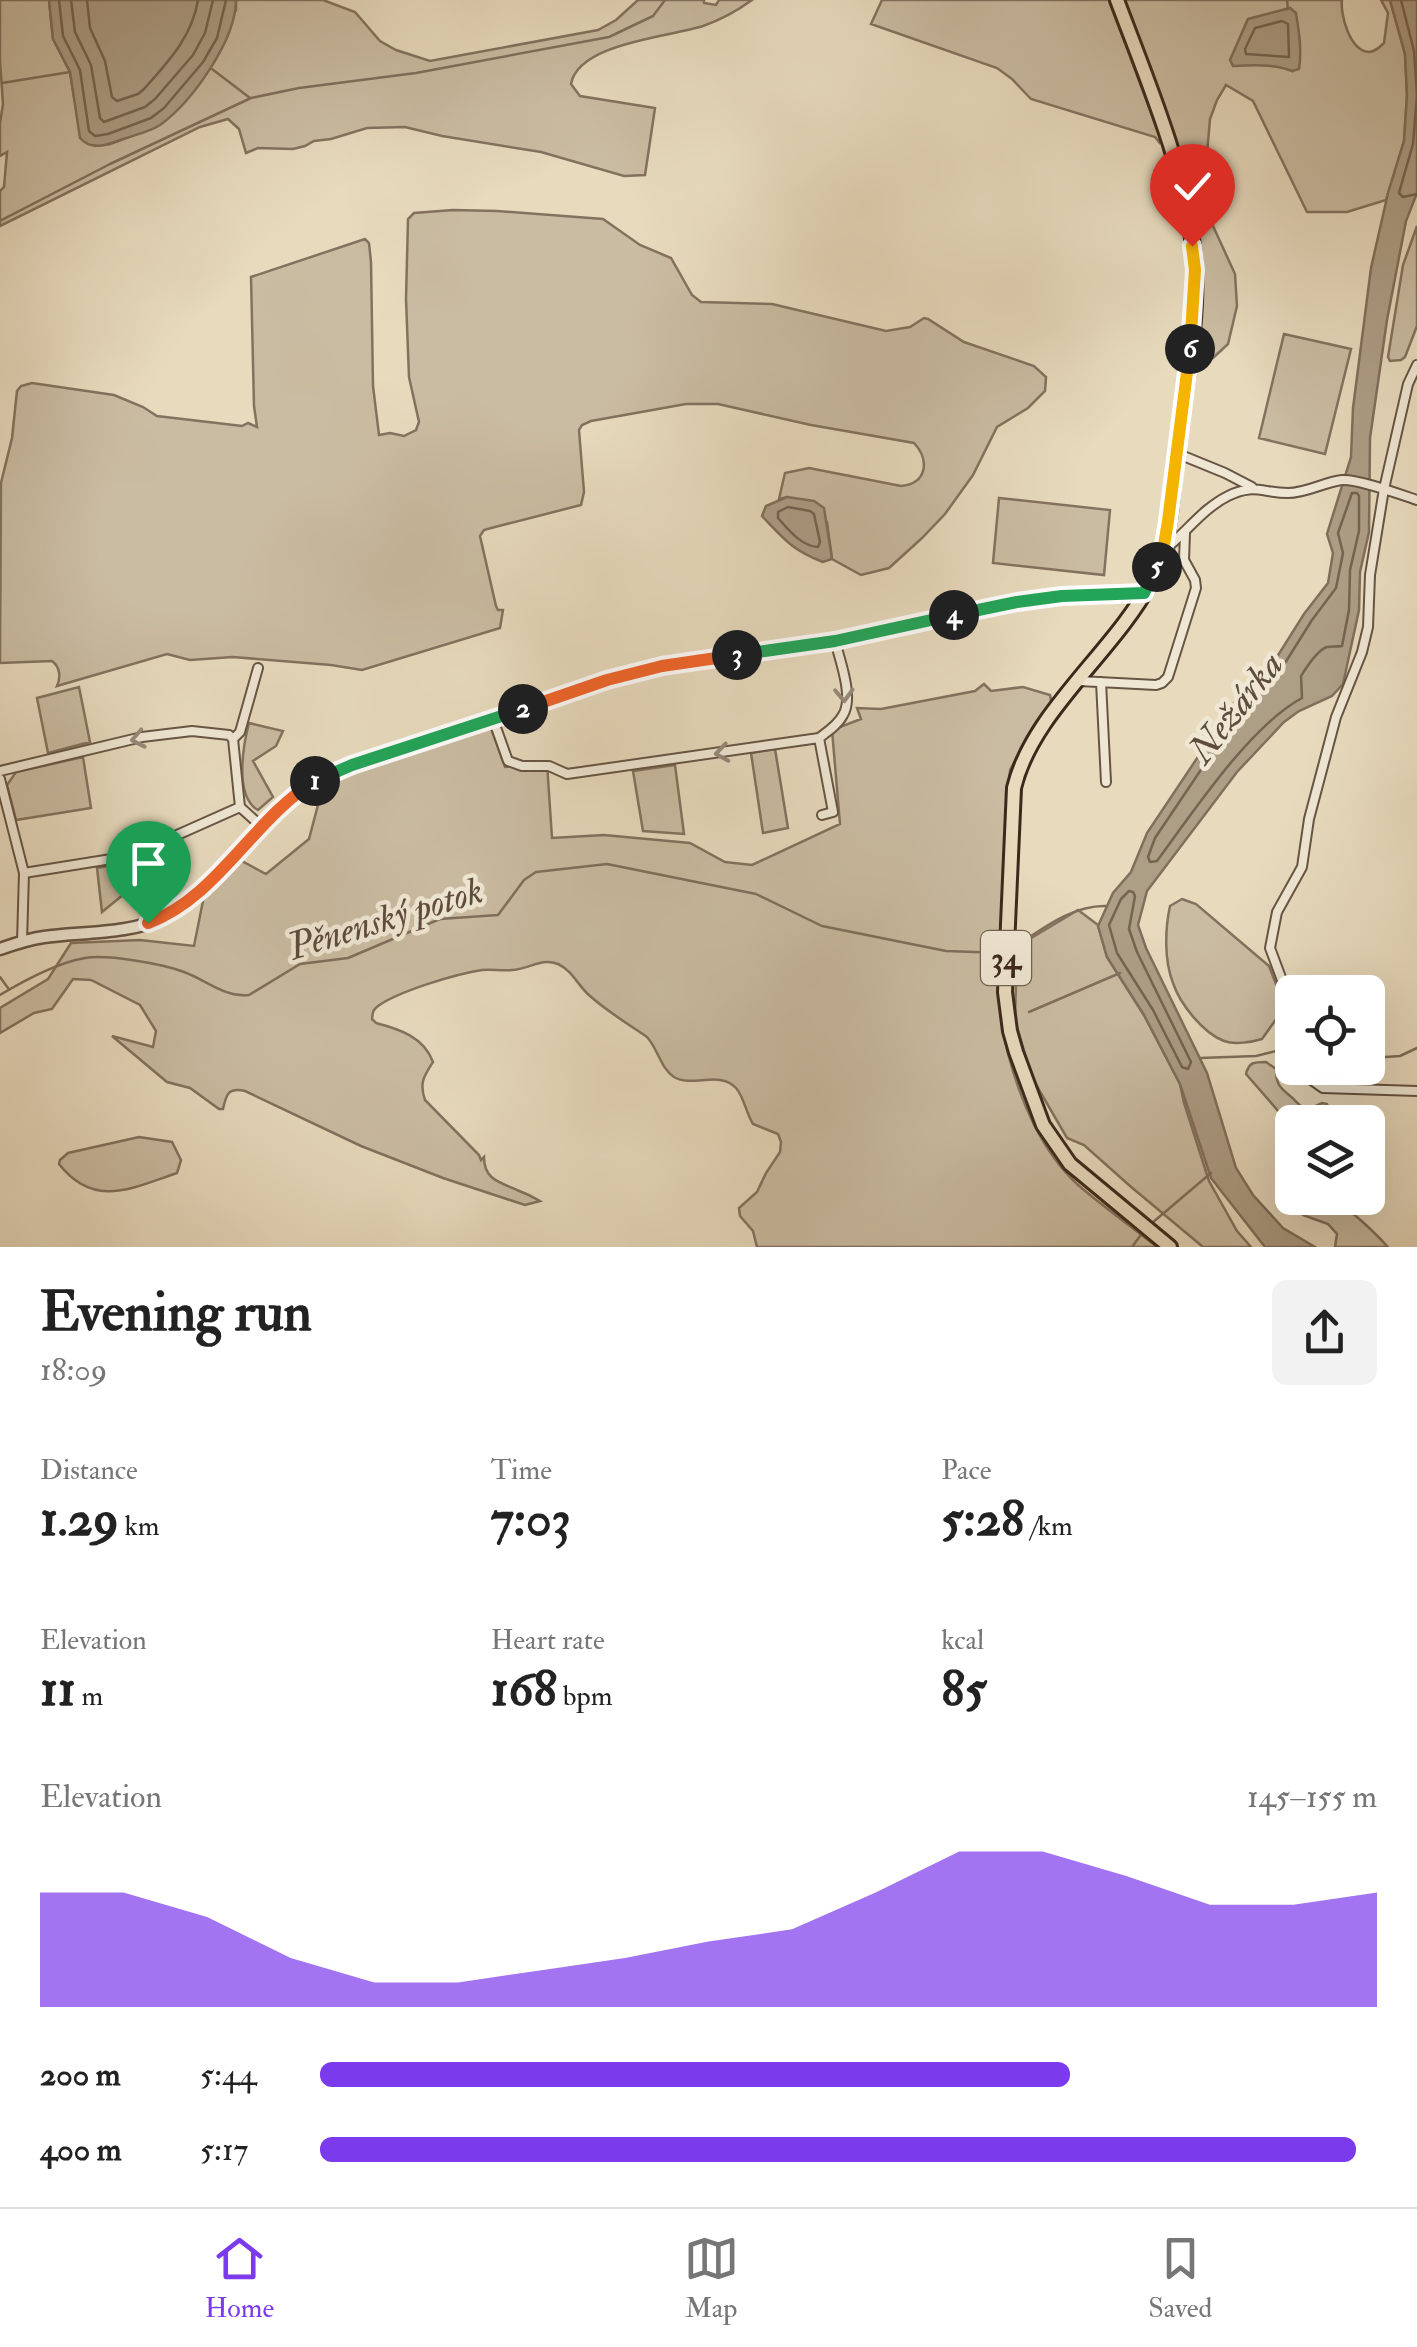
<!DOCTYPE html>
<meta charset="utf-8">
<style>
:root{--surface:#fff;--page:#f2f2f2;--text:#222;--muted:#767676;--line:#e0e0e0;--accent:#7c3aed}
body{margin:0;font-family:"IM FELL Double Pica",serif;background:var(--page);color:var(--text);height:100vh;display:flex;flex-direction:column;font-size:38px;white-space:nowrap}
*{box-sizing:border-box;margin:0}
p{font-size:32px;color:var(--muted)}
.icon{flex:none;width:55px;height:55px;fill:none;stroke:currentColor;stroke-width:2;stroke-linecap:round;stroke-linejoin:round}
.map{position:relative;height:1247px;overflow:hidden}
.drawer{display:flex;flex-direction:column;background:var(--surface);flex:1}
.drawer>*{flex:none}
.fabs{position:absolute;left:1275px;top:975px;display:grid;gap:20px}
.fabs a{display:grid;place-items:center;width:110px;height:110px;border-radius:15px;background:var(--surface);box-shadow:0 10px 40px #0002;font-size:50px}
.pin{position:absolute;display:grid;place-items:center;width:85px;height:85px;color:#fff;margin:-102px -42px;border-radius:50% 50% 50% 0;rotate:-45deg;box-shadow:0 0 10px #0007}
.pin .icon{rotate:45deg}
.km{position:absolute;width:50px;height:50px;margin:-25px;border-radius:50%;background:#222;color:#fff;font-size:28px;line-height:50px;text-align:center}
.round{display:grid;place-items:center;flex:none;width:105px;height:105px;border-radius:15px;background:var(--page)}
.head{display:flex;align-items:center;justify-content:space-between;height:170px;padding:0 40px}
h1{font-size:55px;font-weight:800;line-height:75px}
.metrics{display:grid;grid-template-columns:repeat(3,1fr);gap:15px;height:170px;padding:10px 40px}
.metrics div{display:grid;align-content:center}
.metrics b{font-size:50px;font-weight:800}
.metrics small{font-size:28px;font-weight:400}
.metrics p{font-size:28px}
.chart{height:280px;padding:20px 40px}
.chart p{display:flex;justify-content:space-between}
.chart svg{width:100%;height:180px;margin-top:10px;fill:var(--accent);opacity:.7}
ul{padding:0 40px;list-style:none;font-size:32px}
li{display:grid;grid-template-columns:160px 120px 1fr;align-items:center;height:75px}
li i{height:25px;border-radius:12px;background:var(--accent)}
.tab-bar{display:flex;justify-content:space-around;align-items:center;height:140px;border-top:2px solid var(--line);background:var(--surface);font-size:28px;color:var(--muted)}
.tab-bar a{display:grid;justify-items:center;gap:5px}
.tab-bar .active{color:var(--accent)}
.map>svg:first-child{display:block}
.green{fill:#cabca2;stroke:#83725f;stroke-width:2.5;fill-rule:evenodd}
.water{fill:#ad9e86;stroke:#806f5c;stroke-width:2.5}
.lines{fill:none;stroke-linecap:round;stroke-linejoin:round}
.shore{stroke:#746451;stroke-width:2.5}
.stream{stroke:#806f5c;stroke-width:2.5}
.minor-casing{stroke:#675544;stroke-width:12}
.tertiary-casing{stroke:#675544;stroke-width:15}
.primary-casing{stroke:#3c291c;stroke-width:18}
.minor{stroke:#efe7d4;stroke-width:8}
.tertiary{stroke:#efe7d4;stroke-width:10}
.primary{stroke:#e7dabd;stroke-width:12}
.oneway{stroke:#968878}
.split-1-casing{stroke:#fff;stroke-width:20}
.split-2-casing{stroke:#fff;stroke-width:20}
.split-3-casing{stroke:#fff;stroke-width:20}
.split-4-casing{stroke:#fff;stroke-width:20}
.split-5-casing{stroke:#fff;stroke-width:20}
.split-6-casing{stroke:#fff;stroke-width:20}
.split-7-casing{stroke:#fff;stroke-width:20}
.split-1{stroke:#f0652b;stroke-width:12}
.split-2{stroke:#22a559;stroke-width:12}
.split-3{stroke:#f0652b;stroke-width:12}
.split-4{stroke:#22a559;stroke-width:12}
.split-5{stroke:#22a559;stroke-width:12}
.split-6{stroke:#f5b400;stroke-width:12}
.split-7{stroke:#f5b400;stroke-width:12}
.labels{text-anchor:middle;stroke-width:9;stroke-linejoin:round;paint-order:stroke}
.shield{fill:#efe7d4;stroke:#726253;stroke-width:2.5}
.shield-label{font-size:32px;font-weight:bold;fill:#3c291c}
.water-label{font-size:38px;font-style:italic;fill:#5e4c3c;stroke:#efe7d4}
</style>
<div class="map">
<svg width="1417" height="1247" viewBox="0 0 1417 1247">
<rect width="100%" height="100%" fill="#e7dabd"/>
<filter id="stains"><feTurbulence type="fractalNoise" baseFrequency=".002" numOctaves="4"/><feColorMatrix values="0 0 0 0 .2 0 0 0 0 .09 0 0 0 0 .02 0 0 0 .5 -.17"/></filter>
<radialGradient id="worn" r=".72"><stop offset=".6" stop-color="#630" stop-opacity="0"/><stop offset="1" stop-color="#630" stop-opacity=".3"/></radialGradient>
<path class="green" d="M0,0h49l4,39 17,33 4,25 21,49 15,-2 46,-17 80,-117v-10h87l32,12 25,29 16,9 34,11 168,-31 18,-10 22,-20h66v3l12,2 3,-5h33c-15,11 -32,20 -49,26 -34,11 -125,17 -132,58l9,12 75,12 -10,67 -21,1 -83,-24 -99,-16 -37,-9 -38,1 -36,11 -17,2 -9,5 -12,3 -35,-1 -12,5 -7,-24 -11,-10 -28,8 -200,99v-35l4,-4 3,-35 -7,4v-33l3,-19 -3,-43z
M882,0h227l51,137 -1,5 -4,-5 -124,-38 -19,-20 -15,-11 -126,-44z
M1125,0h217c-2,15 8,51 27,52 5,0 12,-6 15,-9l4,-30 -7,-13h9l15,54 2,41 -3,46 -18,59 -39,12h-40l-54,-111 -27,-16 -9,15 -7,19 -6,69 4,27 27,59 2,32 -9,38 -15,14h-11l-5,-12c3,-25 6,-52 5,-77 -4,-88 -47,-187 -77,-269zM1290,8l2,63 -6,-3 -55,-9 17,-40z
M453,210l44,1 106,8 37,26 31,13 21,37 9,7 71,2 114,27 24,-4 14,-9 4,1 36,23 70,24 12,11 -1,14 -17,17 -31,19 -24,48 -28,39 -23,24 -33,30 -28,7 -29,-16 -5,-37 -40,-25 -8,2 6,-26 24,-5 92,18c26,-2 29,-26 13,-43l-103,-18 -93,-21h-32l-95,17 -9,4 -3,5 5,62 -3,13 -86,22 -11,3 -4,6 16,70 2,4h5l-3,18 -138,42 -31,-5 -98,-8 -43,3 -23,-6 -110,32c4,-9 3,-19 -5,-25l-52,2 1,-180 11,-45 5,-47 4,-5 11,-3 82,12 29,12 14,9 85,10 6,-3 9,4 -3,-21 -3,-129 114,-38 4,4 2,19 2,124 6,49 11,-2 14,3 12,-6 3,-8 -10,-45 -3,-78 2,-80 6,-6z
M1417,226v100l-12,31 -4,3 -11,1 -2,-4 15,-92z
M1284,334l67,15 -26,105 -66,-16z
M999,498l111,12 -6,65 -111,-12z
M984,684l7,7 32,-4 27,8 2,11 -30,42 -12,22 -12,221c4,63 31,149 79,193 25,22 54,42 80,63h-400l-4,-16 -13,-15 -1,-8 18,-16 9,-19 14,-21 1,-10 -3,-8 -25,-10c-7,-11 -9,-27 -17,-36 -17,-18 -43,0 -62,-11 -13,-8 -16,-28 -27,-40 -19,-13 -39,-25 -57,-41 -12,-10 -17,-25 -32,-32 -17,-7 -30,6 -46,6 -10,1 -20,-1 -30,0 -26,4 -83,21 -104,36 -6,5 -5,6 -6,13l4,4c23,6 48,14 57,39 -9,14 -14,21 -8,38l54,55 2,5 3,-3c0,23 16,25 33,33 8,3 16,7 23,11l-15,4 -82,-27 -82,-32 -116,-55c-17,-4 -19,4 -22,18h-4l-29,-21 -23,-6 -55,-46 41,11 3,-16 -16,-26 -49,-25 -18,-1 -21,30 -18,4 -34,20v-25l48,-29 23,-36 69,-3 54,6 11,-55 33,-32 28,15 43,-35 15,-57 166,-57 15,42 42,-4 5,75 52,-3 86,8 35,19 27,3 88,-41 -8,-94 29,-11 -4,-11 24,1 94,-18z
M79,687l11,55 -42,11 -11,-55z
M249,723l34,8 -7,15 -23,15 20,36 -15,13c-24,-14 -15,-64 -9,-87z
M775,749l13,79 -25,5 -12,-80z
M83,757l8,51 -75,12 -9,-35 9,-13z
M675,765l9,69 -41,-3 -10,-60z
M132,862l15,36 -23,-4 -22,18 -5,-44z
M1182,899l14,5 73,62 12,31 -1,8 -3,13 -15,21c-10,3 -27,6 -38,2 -21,-8 -44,-37 -51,-58 -9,-23 -8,-54 -3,-77z
M1078,910l20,15 9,32 37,58 36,69 4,19 25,78 28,50 14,16h-48l-73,-61 -46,-41 -17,-7 -36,-62 -16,-56 1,-38 12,-42z
M1266,1062l10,7c0,14 3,18 13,26 8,6 9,11 18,15l15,-7 5,1 8,18h-43v5l-46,-53c3,-12 8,-12 20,-12z
M139,1137l33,5 9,18 -4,13c-45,15 -83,36 -118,-9l1,-4 8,-7z
M1296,1198c10,-1 24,-2 33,1 19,7 45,33 59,48h-53l2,-13 -9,-10 -25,-9z"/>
<path class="water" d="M49,0h187c0,40 -44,102 -76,125 -11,7 -25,10 -37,14 -15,6 -32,12 -43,-1l-10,-66 -17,-33z
M1390,0h27v193l-11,28 -19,99 -17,118 -1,94 -9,40 -1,38 -16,74 -11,12 -33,15 -15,11 -47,50 -90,119 -9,34 8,23 61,125 29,95 17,27 30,33 32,19h-50l-54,-69 -31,-94 -36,-69 -37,-58 -9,-31 15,-33 18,-21 16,-39 97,-145 33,-31 27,-43 24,-31 5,-30 -6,-19 24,-77 2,-49 18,-140 17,-75 16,-52 3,-46 -2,-41z
M1290,8l6,5c3,19 6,37 3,56l-7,2c-18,-7 -39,-6 -59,-5l-3,-6 18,-41z
M787,497l27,4 10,7 8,51 -9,3c-31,-12 -39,-23 -61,-46l4,-10z"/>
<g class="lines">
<path class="shore" d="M59,0l4,36 17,34 9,61 6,5 13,-2 43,-16 13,-10 39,-46 14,-24 9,-38
M71,0l4,32 16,33 9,53 4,4 41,-15 10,-8 38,-44 12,-22 8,-33
M87,0l3,28 15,33 7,36 5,4 21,-7 6,-5c24,-27 48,-52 54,-89
M1401,0l13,51 3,44 -4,49 -14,49 4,4 14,-3
M1282,21l6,3 1,33 -43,-3 -1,-5 10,-21z
M1352,493h5l2,3v35l-9,39 -1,40 -7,36c-5,1 -10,0 -15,1 -10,3 -21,21 -26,29l1,22c-52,28 -109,114 -145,163l-7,1 -2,-5 7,-19 97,-144 33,-31 27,-43 24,-32 7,-35 -5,-20z
M788,507l22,4 4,3 6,28 -2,5c-17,-1 -29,-17 -40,-29v-6z
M1129,891l4,1 2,4 -6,33 8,23 54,110 -3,7 -6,-2 -29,-57 -36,-57 -8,-28 12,-26z"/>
<path class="stream" d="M1287,0l1,9
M212,69l38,29
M2,83l68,-11
M0,221l110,-57 141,-66 48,-10 117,-15 193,-36 44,-21 12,-16
M1010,950c29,-18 60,-45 96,-44
M0,977l8,11
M0,995c25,-15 56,-32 85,-37 22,-4 78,6 99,14 22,8 42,26 65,23l51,-31 48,-6 92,-39 58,-4 26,-35 12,-8 71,-8 149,30 66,32 124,25 57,2
M1029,1012l91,-39
M1385,1057l15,-1 17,-8
M1200,1058l56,-2 36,-9
M1152,1223l59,-50
M1132,1247l11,-15"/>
<g class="minor-casing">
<path id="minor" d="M1176,453l49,20 27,14
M1163,551c23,-18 39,-42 65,-55 26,-13 34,-3 60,-3 19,0 36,-11 54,-13 17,-1 57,14 75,20
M258,668l-18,64 -7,7 7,68 21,19
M1079,681l77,4 6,-2 6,-6 28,-89 -1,-8 -11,-20 1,-27
M1101,682l5,100
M493,719l15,42 14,5h27l18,8 252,-36c8,-6 19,-13 24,-23 11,-17 -3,-55 -8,-74
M819,738l14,74 -11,3
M0,771l142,-34 50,-6 37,4 4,4
M0,779l24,94 -2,69
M24,873l106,-17 110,-49
M1292,1007l-22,-59 7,-36 25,-45 7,-48 27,-102 26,-65 6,-25 2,-52 14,-86 24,-105 9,-19
M1299,1068l7,8 17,12 94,3"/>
</g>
<g class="tertiary-casing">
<path id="tertiary" d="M0,949c14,-5 29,-10 44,-12 36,-5 89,-3 120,-20 48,-27 76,-75 116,-111 21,-19 46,-30 73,-41l254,-85 54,-14 174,-25 182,-40 45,-5 82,-3"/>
</g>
<g class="primary-casing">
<path id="primary" d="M1117,0c31,83 73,179 78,268 3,60 -11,122 -18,181 -6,44 -5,92 -26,133 -37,70 -119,130 -137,206l-9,204 5,39 6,21 27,73 27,39 100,83"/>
</g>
<use href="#minor" class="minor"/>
<use href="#tertiary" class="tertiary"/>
<use href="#primary" class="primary"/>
</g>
<defs><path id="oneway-chevron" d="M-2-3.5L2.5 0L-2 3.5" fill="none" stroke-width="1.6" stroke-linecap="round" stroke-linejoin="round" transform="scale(2.5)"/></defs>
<g class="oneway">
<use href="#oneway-chevron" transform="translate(844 695) rotate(88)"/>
<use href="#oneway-chevron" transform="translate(138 739) rotate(169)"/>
<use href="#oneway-chevron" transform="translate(722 753) rotate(171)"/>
</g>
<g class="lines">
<g class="split-1-casing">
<path id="split-1" d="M148,923c69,-25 105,-104 167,-142"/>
</g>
<g class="split-2-casing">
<path id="split-2" d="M315,781l37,-16 171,-56"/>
</g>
<g class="split-3-casing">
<path id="split-3" d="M523,709l84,-29 55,-14 75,-11"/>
</g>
<g class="split-4-casing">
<path id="split-4" d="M737,655l98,-14 119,-26"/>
</g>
<g class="split-5-casing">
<path id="split-5" d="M954,615l63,-13 45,-6 82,-3 13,-26"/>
</g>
<g class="split-6-casing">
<path id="split-6" d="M1157,567l6,-16 5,-30 22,-172"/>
</g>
<g class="split-7-casing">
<path id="split-7" d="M1190,349l5,-79 -3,-24"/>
</g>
<use href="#split-1" class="split-1"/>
<use href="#split-2" class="split-2"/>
<use href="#split-3" class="split-3"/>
<use href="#split-4" class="split-4"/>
<use href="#split-5" class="split-5"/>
<use href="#split-6" class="split-6"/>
<use href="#split-7" class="split-7"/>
</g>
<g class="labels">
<rect class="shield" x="981" y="931" width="50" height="54" rx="8"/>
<g class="shield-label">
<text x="1006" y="969">34</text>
</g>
<g class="water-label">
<text transform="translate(1235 707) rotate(-52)" y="13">Nežárka</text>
<text transform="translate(385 918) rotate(-17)" y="13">Pěnenský potok</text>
</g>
</g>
<rect width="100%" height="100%" filter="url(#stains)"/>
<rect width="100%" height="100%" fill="url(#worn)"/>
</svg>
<div class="fabs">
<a><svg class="icon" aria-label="locate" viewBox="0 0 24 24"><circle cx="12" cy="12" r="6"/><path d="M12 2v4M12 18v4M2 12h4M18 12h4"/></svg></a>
<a><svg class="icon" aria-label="layers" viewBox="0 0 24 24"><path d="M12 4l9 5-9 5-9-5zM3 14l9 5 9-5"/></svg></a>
</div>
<div class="pin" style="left:148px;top:923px;background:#1e9e55"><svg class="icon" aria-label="arrive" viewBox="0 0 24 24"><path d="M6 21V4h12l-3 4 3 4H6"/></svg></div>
<div class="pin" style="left:1192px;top:246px;background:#d93025"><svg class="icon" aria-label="check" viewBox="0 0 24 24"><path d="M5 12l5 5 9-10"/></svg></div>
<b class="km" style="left:315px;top:781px">1</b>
<b class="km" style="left:523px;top:709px">2</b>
<b class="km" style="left:737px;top:655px">3</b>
<b class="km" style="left:954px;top:615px">4</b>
<b class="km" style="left:1157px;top:567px">5</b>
<b class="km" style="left:1190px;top:349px">6</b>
</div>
<section class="drawer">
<div class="head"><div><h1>Evening run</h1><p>18:09</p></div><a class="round"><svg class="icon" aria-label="share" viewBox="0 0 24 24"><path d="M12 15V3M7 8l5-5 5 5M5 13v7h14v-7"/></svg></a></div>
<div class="metrics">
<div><p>Distance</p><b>1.29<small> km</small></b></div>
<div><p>Time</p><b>7:03</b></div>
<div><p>Pace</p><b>5:28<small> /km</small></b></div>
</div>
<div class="metrics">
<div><p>Elevation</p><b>11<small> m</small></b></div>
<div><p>Heart rate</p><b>168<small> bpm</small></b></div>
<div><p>kcal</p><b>85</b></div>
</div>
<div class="chart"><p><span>Elevation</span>145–155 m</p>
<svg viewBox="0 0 160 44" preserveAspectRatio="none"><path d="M0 44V16L10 16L20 22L30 32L40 38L50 38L60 35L70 32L80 28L90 25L100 16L110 6L120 6L130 12L140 19L150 19L160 16V44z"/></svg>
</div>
<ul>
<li><b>200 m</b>5:44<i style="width:71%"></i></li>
<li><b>400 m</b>5:17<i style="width:98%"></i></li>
</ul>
</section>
<nav class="tab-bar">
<a class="active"><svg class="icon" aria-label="home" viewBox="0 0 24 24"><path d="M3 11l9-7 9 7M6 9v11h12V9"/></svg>Home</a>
<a><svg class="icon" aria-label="map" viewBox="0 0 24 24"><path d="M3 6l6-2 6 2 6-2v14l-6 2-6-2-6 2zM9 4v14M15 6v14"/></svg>Map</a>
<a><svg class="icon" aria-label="saved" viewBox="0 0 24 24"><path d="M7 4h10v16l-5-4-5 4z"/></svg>Saved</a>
</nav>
